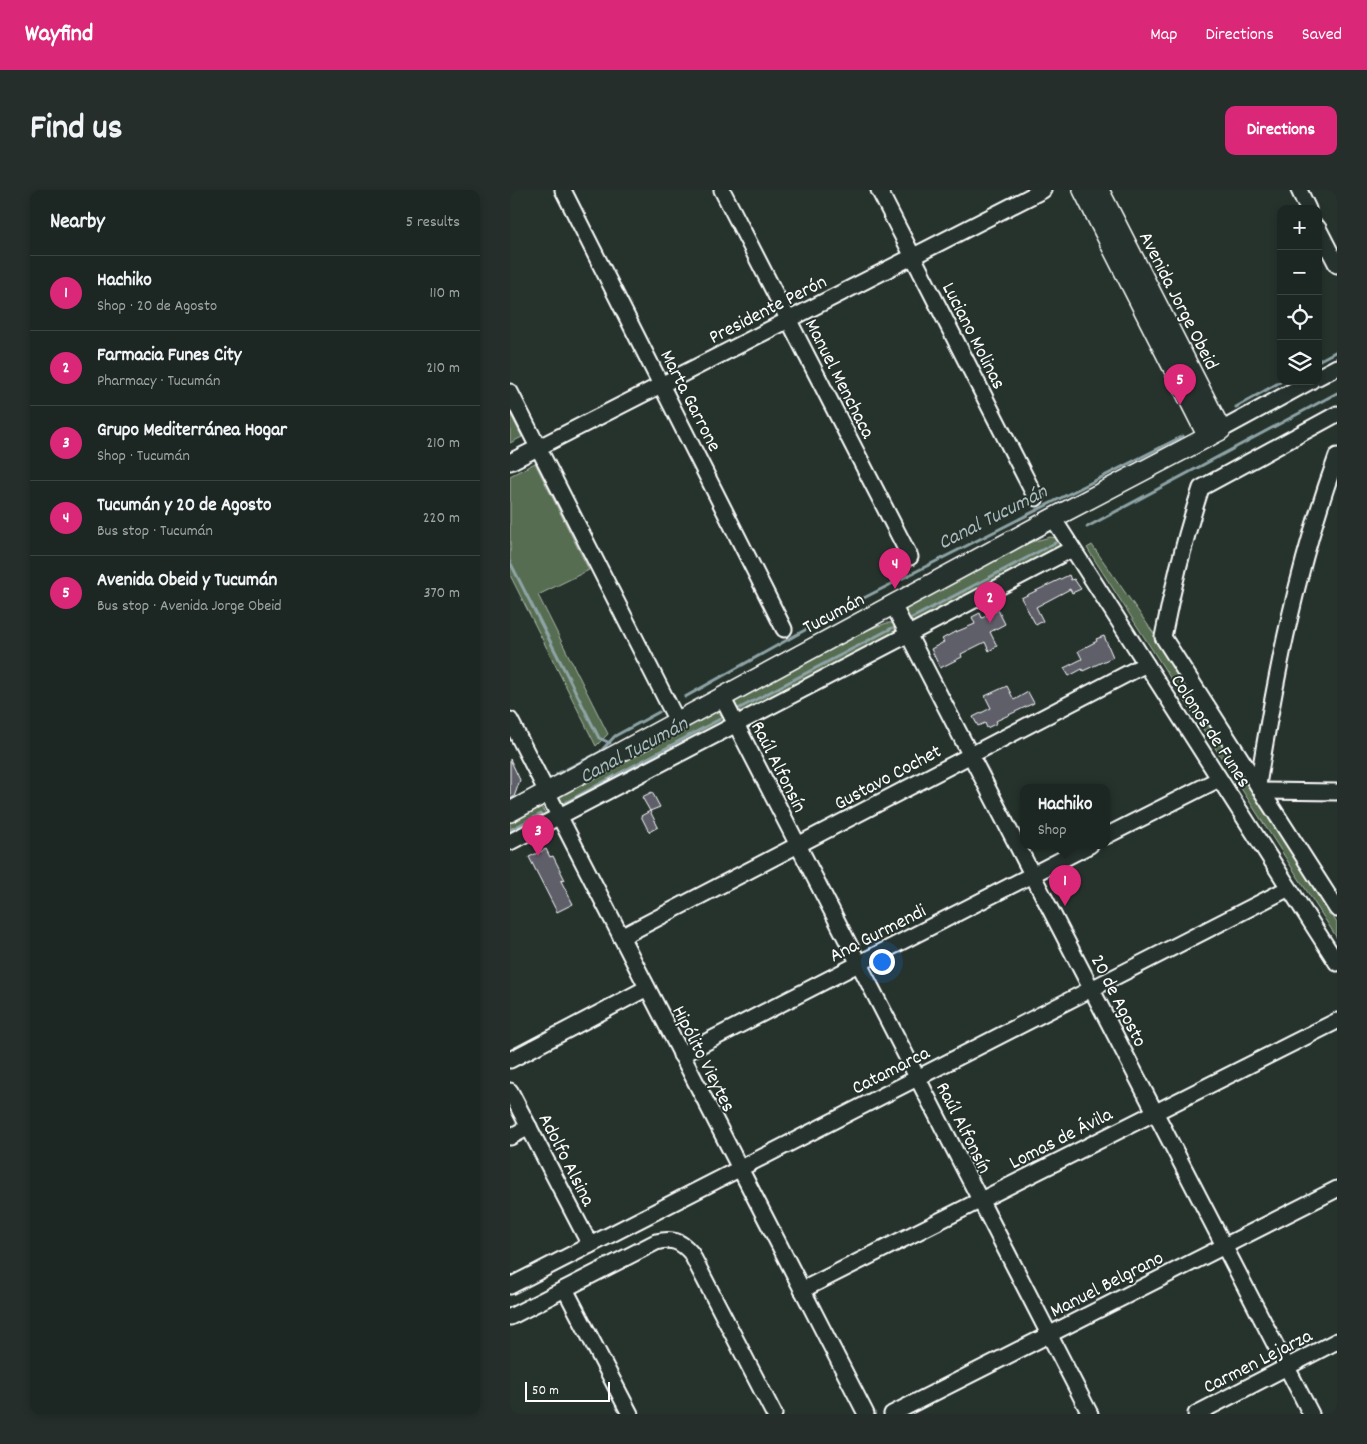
<!DOCTYPE html>
<html lang="en">
<head>
<meta charset="utf-8">
<style>
  :root { --surface:#1c2622; --page:#252e2a; --text:#f1f3f6; --muted:#a0a5a5; --line:#3a4340; --accent:#db2777 }
  body { margin:0; font-family:Dekko,sans-serif; background:var(--page); color:var(--text) }
  .controls { position:absolute; right:15px; top:15px; display:grid; overflow:hidden; border-radius:10px; box-shadow:0 2px 8px #0003 }
  .controls button { width:45px; height:45px; display:grid; place-items:center; padding:0; border:0; border-bottom:1px solid var(--line); background:var(--surface); color:var(--text); font:25px sans-serif }
  .scale { position:absolute; left:15px; bottom:12px; width:85px; box-sizing:border-box; padding-left:5px; border:2px solid #fff; border-top:0; font-size:14px; line-height:18px; white-space:nowrap; color:#fff; -webkit-text-stroke:4px #26332d; paint-order:stroke }
  .you { position:absolute; left:371px; top:771px; width:18px; height:18px; margin:-12px; border:4px solid #fff; border-radius:50%; background:#1a73e8; box-shadow:0 0 0 8px #1a73e833 }
  .badge { display:grid; place-items:center; width:32px; height:32px; border-radius:50%; background:var(--accent); color:#fff; font-size:16px; font-weight:700 }
  .pin { position:absolute; translate:-50% -41px; filter:drop-shadow(0 1px 2px #0008) }
  .pin::after { content:''; position:absolute; top:26px; width:18px; height:15px; background:inherit; clip-path:polygon(0 0,100% 0,50% 100%) }
  .popup { position:absolute; left:510px; top:594px; width:90px; height:65px; box-sizing:border-box; display:grid; place-content:center; border-radius:10px; background:var(--surface); filter:drop-shadow(0 1px 4px #0005); font-size:16px; white-space:nowrap; color:var(--muted) }
  .popup b { font-size:19px; color:var(--text) }
  .popup::after { content:''; position:absolute; left:50%; top:100%; margin-left:-10px; border:10px solid transparent; border-top-color:var(--surface) }
  .list { margin:0; padding:0; list-style:none }
  h2 { display:flex; justify-content:space-between; align-items:center; height:65px; margin:0; padding:0 20px; font-size:21px }
  h2 small { font-size:16px; font-weight:400; color:var(--muted) }
  .list li { display:grid; grid-template-columns:32px 1fr auto; gap:15px; align-items:center; box-sizing:border-box; height:75px; padding:0 20px; border-top:1px solid var(--line) }
  .list b { display:block; font-size:19px; white-space:nowrap }
  .list p { margin:0; font-size:16px; white-space:nowrap; color:var(--muted) }
  .list em { font-size:16px; font-style:normal; color:var(--muted) }
  .icon { flex:none; width:28px; height:28px; fill:none; stroke:currentColor; stroke-width:2; stroke-linecap:round; stroke-linejoin:round }
  .map { position:relative; flex:none; width:827px; height:1224px; overflow:hidden; border-radius:10px }
  header { display:flex; align-items:center; gap:30px; box-sizing:border-box; height:70px; padding:0 25px; background:var(--accent); color:#fff }
  header strong { font-size:24px }
  nav { display:flex; gap:28px; margin-inline-start:auto; font-size:18px }
  .intro { display:flex; align-items:center; justify-content:space-between; box-sizing:border-box; height:120px; padding:0 30px }
  h1 { margin:0; font-size:35px }
  .button { padding:12px 22px; border-radius:10px; background:var(--accent); color:#fff; font-size:18px; font-weight:700 }
  main { display:flex; gap:30px; padding:0 30px }
  aside { flex:1; background:var(--surface); border-radius:10px; box-shadow:0 2px 8px #0003 }
  .map>svg:first-child { display:block }
  .green { fill:#576d51; stroke:#abb6a8 }
  .lines { fill:none; stroke-linecap:round; stroke-linejoin:round }
  .stream { stroke:#8fa4a7; stroke-width:3 }
  .building { fill:#5f5f6b; stroke:#fff }
  .minor-casing { stroke:#fff; stroke-width:19 }
  .major-casing { stroke:#fff; stroke-width:22 }
  .minor { stroke:#26332d; stroke-width:15 }
  .major { stroke:#26332d; stroke-width:19 }
  .labels { text-anchor:middle; stroke-width:4; stroke-linejoin:round; paint-order:stroke }
  .street-label { font-size:20px; fill:#fff; stroke:#26332d }
  .water-label { font-size:21px; font-style:italic; fill:#abbbbd; stroke:#26332d }
</style>
</head>
<body>
<header>
<strong>Wayfind</strong>
<nav><a>Map</a><a>Directions</a><a>Saved</a></nav>
</header>
<div class="intro"><h1>Find us</h1><a class="button">Directions</a></div>
<main>
<aside>
<h2>Nearby<small>5 results</small></h2>
<ul class="list">
<li><span class="badge">1</span><div><b>Hachiko</b><p>Shop · 20 de Agosto</p></div><em>110 m</em></li>
<li><span class="badge">2</span><div><b>Farmacia Funes City</b><p>Pharmacy · Tucumán</p></div><em>210 m</em></li>
<li><span class="badge">3</span><div><b>Grupo Mediterránea Hogar</b><p>Shop · Tucumán</p></div><em>210 m</em></li>
<li><span class="badge">4</span><div><b>Tucumán y 20 de Agosto</b><p>Bus stop · Tucumán</p></div><em>220 m</em></li>
<li><span class="badge">5</span><div><b>Avenida Obeid y Tucumán</b><p>Bus stop · Avenida Jorge Obeid</p></div><em>370 m</em></li>
</ul>
</aside>
<div class="map">
<svg width="827" height="1224" viewBox="0 0 827 1224">
  <rect width="100%" height="100%" fill="#26332d"/>
  <filter id="ink" filterUnits="userSpaceOnUse"><feTurbulence type="fractalNoise" baseFrequency=".02" numOctaves="2"/><feDisplacementMap in="SourceGraphic" scale="10" xChannelSelector="R" yChannelSelector="G"/><feConvolveMatrix kernelMatrix="1 2 1 2 8 2 1 2 1" color-interpolation-filters="sRGB"/></filter>
  <g filter="url(#ink)">
    <!-- green -->
    <g class="green">
      <path d="M0,223L12,247L0,253Z"/>
      <path d="M25,273L79,380L28,405L98,544L86,556L0,385V286Z"/>
      <path d="M540,347L547,348L551,352V356L545,362L439,414L407,434H400L394,426V420L398,414L510,355Z"/>
      <path d="M582,355L656,461L720,568L827,733V748L577,358Z"/>
      <path d="M377,433H382L387,437L388,442L228,527L221,512L348,443Z"/>
      <path d="M204,521L211,523L214,529L211,537L52,619L45,607Z"/>
      <path d="M27,616L32,618L37,625L0,647V631Z"/>
    </g>
    <g class="lines">
      <!-- stream -->
      <g class="stream">
        <path d="M808,171L827,161"/>
        <path d="M726,217L772,191"/>
        <path d="M577,337L827,203"/>
        <path d="M0,372L89,548L100,553"/>
        <path d="M400,429L545,353"/>
        <path d="M175,507L338,416L673,246"/>
        <path d="M228,519L382,438"/>
        <path d="M47,584L90,562L105,546L149,522"/>
        <path d="M51,615L210,529"/>
        <path d="M0,640L31,624"/>
      </g>
    </g>
    <!-- building -->
    <g class="building">
      <path d="M559,385L561,390L564,389L571,399L562,403L560,399L526,417L533,431L526,435L511,408Z"/>
      <path d="M488,420L495,434L480,442L487,456L479,461L475,452L451,464L452,467L430,478L421,459L434,452L432,449L441,444L465,434L462,427L470,423L472,428Z"/>
      <path d="M594,446L603,467L573,481L572,479L559,486L554,478L572,469L568,461L587,451L586,449Z"/>
      <path d="M497,496L504,510L518,502L524,513L486,531L487,533L477,538L475,533L468,536L463,527L481,518L475,506Z"/>
      <path d="M0,569L10,590L4,607L0,609Z"/>
      <path d="M142,602L150,617L140,621L132,607Z"/>
      <path d="M140,621L148,637L139,642L131,626Z"/>
      <path d="M36,659L40,667L43,666L55,690L51,691L63,714L47,722L19,667Z"/>
    </g>
    <g class="lines">
      <defs>
        <g id="minor">
          <path d="M53,0L274,439"/>
          <path d="M212,0L400,367"/>
          <path d="M369,0L526,308"/>
          <path d="M789,0L798,19"/>
          <path d="M808,38L827,75"/>
          <path d="M808,187L827,177"/>
          <path d="M0,202L167,531"/>
          <path d="M827,224L691,298C675,347 663,396 653,447L827,719"/>
          <path d="M711,240L801,191"/>
          <path d="M0,272L533,0"/>
          <path d="M543,328L827,773"/>
          <path d="M383,415L801,1224"/>
          <path d="M212,507L580,1224"/>
          <path d="M0,530L356,1224"/>
          <path d="M748,595C766,483 788,372 827,266"/>
          <path d="M752,601L827,602"/>
          <path d="M596,646L709,589"/>
          <path d="M0,652L562,359"/>
          <path d="M111,747L636,474"/>
          <path d="M171,865L580,655"/>
          <path d="M0,870L137,798"/>
          <path d="M0,901L80,1055"/>
          <path d="M0,947L19,937"/>
          <path d="M0,1096L779,698"/>
          <path d="M55,1099L120,1224"/>
          <path d="M292,1100L827,831"/>
          <path d="M0,1127L146,1052C162,1048 171,1051 181,1063L264,1224"/>
          <path d="M382,1224L827,999"/>
          <path d="M686,1224L827,1151"/>
        </g>
        <g id="major">
          <path d="M573,0L698,247"/>
          <path d="M0,622L543,328L711,240L589,0"/>
        </g>
      </defs>
      <!-- minor casing -->
      <use href="#minor" class="minor-casing"/>
      <!-- major casing -->
      <use href="#major" class="major-casing"/>
      <!-- minor -->
      <use href="#minor" class="minor"/>
      <!-- major -->
      <use href="#major" class="major"/>
    </g>
  </g>
  <g class="labels">
    <!-- street labels -->
    <g class="street-label">
      <text transform="translate(670 110) rotate(63)" y="7">Avenida Jorge Obeid</text>
      <text transform="translate(257 118) rotate(-27)" y="7">Presidente Perón</text>
      <text transform="translate(465 145) rotate(63)" y="7">Luciano Molinas</text>
      <text transform="translate(331 188) rotate(63)" y="7">Manuel Menchaca</text>
      <text transform="translate(182 210) rotate(63)" y="7">Marta Garrone</text>
      <text transform="translate(323 422) rotate(-28)" y="7">Tucumán</text>
      <text transform="translate(702 540) rotate(57)" y="7">Colonos de Funes</text>
      <text transform="translate(270 576) rotate(63)" y="7">Raúl Alfonsín</text>
      <text transform="translate(377 586) rotate(-28)" y="7">Gustavo Cochet</text>
      <text transform="translate(367 742) rotate(-27)" y="7">Ana Gurmendi</text>
      <text transform="translate(610 810) rotate(63)" y="7">20 de Agosto</text>
      <text transform="translate(195 868) rotate(63)" y="7">Hipólito Vieytes</text>
      <text transform="translate(380 879) rotate(-27)" y="7">Catamarca</text>
      <text transform="translate(455 937) rotate(63)" y="7">Raúl Alfonsín</text>
      <text transform="translate(550 947) rotate(-27)" y="7">Lomas de Ávila</text>
      <text transform="translate(58 969) rotate(63)" y="7">Adolfo Alsina</text>
      <text transform="translate(596 1093) rotate(-27)" y="7">Manuel Belgrano</text>
      <text transform="translate(747 1170) rotate(-27)" y="7">Carmen Lejarza</text>
    </g>
    <!-- water labels -->
    <g class="water-label">
      <text transform="translate(482 326) rotate(-27)" y="7">Canal Tucumán</text>
      <text transform="translate(123 559) rotate(-28)" y="7">Canal Tucumán</text>
    </g>
  </g>
</svg>
<div class="controls">
<button>+</button>
<button>−</button>
<button><svg class="icon" aria-label="locate" viewBox="0 0 24 24"><circle cx="12" cy="12" r="6"/><path d="M12 2v4M12 18v4M2 12h4M18 12h4"/></svg></button>
<button><svg class="icon" aria-label="layers" viewBox="0 0 24 24"><path d="M12 4l9 5-9 5-9-5zM3 14l9 5 9-5"/></svg></button>
</div>
<div class="scale">50 m</div>
<div class="you"></div>
<div class="pin badge" style="left:555px;top:716px">1</div>
<div class="popup"><b>Hachiko</b>Shop</div>
<div class="pin badge" style="left:480px;top:433px">2</div>
<div class="pin badge" style="left:28px;top:666px">3</div>
<div class="pin badge" style="left:385px;top:399px">4</div>
<div class="pin badge" style="left:670px;top:215px">5</div>
</div>
</main>
</body>
</html>
